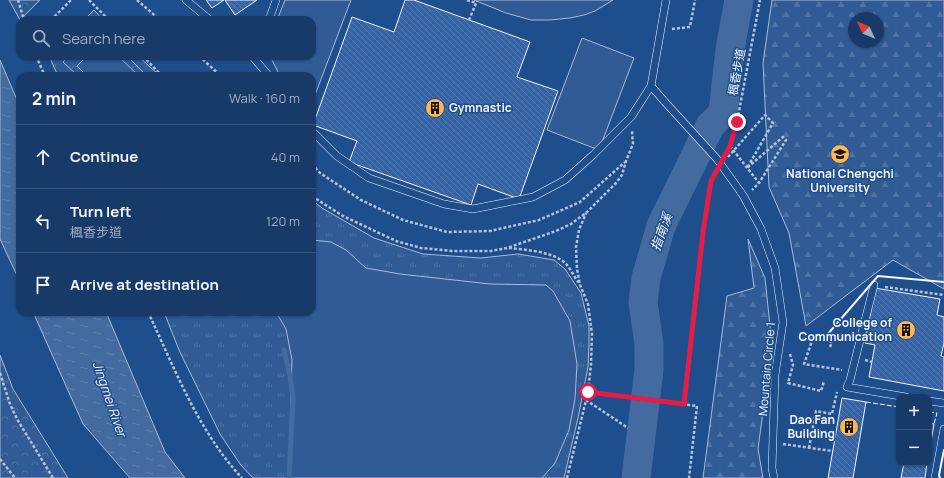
<!DOCTYPE html>
<html lang="en">
<head>
<meta charset="utf-8">
<style>
  :root { --surface:#173a69; --page:#20416f; --text:#f1f3f6; --muted:#9eadc0; --line:#36547d }
  body { margin:0; font-family:Manrope,"Noto Sans TC",sans-serif; background:var(--page); color:var(--text) }
  .controls { position:absolute; right:12px; bottom:12px; display:grid; overflow:hidden; border-radius:8px; box-shadow:0 1px 3px #0004 }
  .controls button { width:36px; height:36px; display:grid; place-items:center; padding:0; border:0; border-bottom:1px solid var(--line); background:var(--surface); color:var(--text); font:20px sans-serif }
  .compass { position:absolute; left:848px; top:12px; width:36px; height:36px; border-radius:50%; background:var(--surface); box-shadow:0 1px 3px #0004; rotate:314deg }
  .stop { position:absolute; width:12px; height:12px; margin:-9px; border:3px solid #e11d48; border-radius:50%; background:#fff }
  .stop.end { background:#e11d48; border-color:#fff; box-shadow:0 1px 4px #0008 }
  .list { margin:0; padding:0; list-style:none }
  h2 { display:flex; justify-content:space-between; align-items:center; height:52px; margin:0; padding:0 16px; font-size:17px }
  h2 small { font-size:13px; font-weight:400; color:var(--muted) }
  .list li { display:grid; grid-template-columns:26px 1fr auto; gap:12px; align-items:center; box-sizing:border-box; height:64px; padding:0 16px; border-top:1px solid var(--line) }
  .list b { display:block; font-size:15px; white-space:nowrap }
  .list p { margin:0; font-size:13px; white-space:nowrap; color:var(--muted) }
  .list em { font-size:13px; font-style:normal; color:var(--muted) }
  .icon { flex:none; width:22px; height:22px; fill:none; stroke:currentColor; stroke-width:2; stroke-linecap:round; stroke-linejoin:round }
  .map { position:relative; flex:none; width:944px; height:478px; overflow:hidden }
  .search { position:absolute; background:var(--surface); box-shadow:0 1px 3px #0004; left:16px; top:16px; width:300px; height:44px; display:flex; align-items:center; gap:10px; box-sizing:border-box; padding:0 14px; border-radius:12px; color:var(--muted); font-size:15px }
  .panel { position:absolute; background:var(--surface); box-shadow:0 1px 3px #0004; left:16px; top:72px; width:300px; height:244px; border-radius:12px }
  .map>svg:first-child { display:block }
  .grass { fill:url(#grass-tufts); stroke:#a8bbd7 }
  .forest { fill:url(#forest-firs); stroke:#a8bbd7; fill-rule:evenodd }
  .park { fill:url(#park-crowns); stroke:#a8bbd7 }
  .built { fill:#305b95; stroke:#a8bbd7 }
  .water { fill:url(#water-ripples); stroke:#a8bbd7 }
  .lines { fill:none; stroke-linecap:round; stroke-linejoin:round }
  .stream { stroke:#446ba0; stroke-width:5 }
  .river { stroke:#446ba0; stroke-width:29 }
  .building { fill:url(#building-back-hatch); stroke:#f2f6ff }
  .lane-casing { stroke:#f2f6ff; stroke-width:8 }
  .path { stroke:#b3c4dc; stroke-width:2.5; stroke-dasharray:3 2; stroke-linecap:butt }
  .lane { stroke:#1f4e8c; stroke-width:7 }
  .lane-bridge-casing { stroke:#f2f6ff; stroke-width:8; stroke-linecap:butt }
  .lane-bridge { stroke:#1f4e8c; stroke-width:7 }
  .fence { stroke:#f2f6ff; stroke-width:1; stroke-dasharray:5 2; stroke-linecap:butt }
  .wall { stroke:#f2f6ff; stroke-width:2 }
  .route { stroke:#e11d48; stroke-width:5 }
  .labels { text-anchor:middle; stroke-width:3; stroke-linejoin:round; paint-order:stroke }
  .street-label { font-size:12px; fill:#f2f6ff; stroke:#1f4e8c }
  .poi-label { font-size:12px; font-weight:bold; fill:#f2f6ff; stroke:#1f4e8c; text-anchor:end }
  .water-label { font-size:13px; font-style:italic; fill:#f2f6ff; stroke:#1f4e8c }
</style>
</head>
<body>
<div class="map">
<svg width="944" height="478" viewBox="0 0 944 478">
  <defs>
    <pattern id="grass-tufts" width="24" height="20" patternUnits="userSpaceOnUse"><rect width="24" height="20" fill="#305b95"/><path d="M3 7l-1-3M5 7V3M7 7l1-3M15 17l-1-3M17 17v-4M19 17l1-3" fill="none" stroke="#4e73a5"/></pattern>
    <pattern id="forest-firs" width="22" height="20" patternUnits="userSpaceOnUse"><rect width="22" height="20" fill="#305b95"/><path d="M5 1l3.5 6h-7zM16 11l3.5 6h-7z" fill="#4e73a5"/></pattern>
    <pattern id="park-crowns" width="20" height="18" patternUnits="userSpaceOnUse"><rect width="20" height="18" fill="#305b95"/><path d="M2 6a3 3 0 1 1 6 0M12 15a3 3 0 1 1 6 0" fill="none" stroke="#4e73a5"/></pattern>
    <pattern id="water-ripples" width="26" height="14" patternUnits="userSpaceOnUse"><rect width="26" height="14" fill="#446ba0"/><path d="M2 4q2-2 4 0t4 0M15 11q2-2 4 0t4 0" fill="none" stroke="#5f81ae"/></pattern>
    <pattern id="building-back-hatch" width="6" height="6" patternUnits="userSpaceOnUse"><rect width="6" height="6" fill="#3563a3"/><path d="M-1 5l2 2M0 0l6 6M5-1l2 2" fill="none" stroke="#537ab1"/></pattern>
  </defs>
  <rect width="100%" height="100%" fill="#1f4e8c"/>
  <!-- grass -->
  <g class="grass">
    <path d="M94,10L103,20H84Z"/>
    <path d="M49,56H138L160,76H58Z"/>
    <path d="M312,200L322,208L374,238L423,254L481,258L518,254L554,260L565,269L581,293L589,326V344L588,367L578,418L564,478H253L240,464L220,434L179,350L164,312H312Z"/>
  </g>
  <!-- forest -->
  <g class="forest">
    <path d="M772,0H944V289L893,260L806,326L789,233L769,187L763,63ZM854,18H878V42H854Z"/>
    <path d="M748,239L765,278L772,345L758,449L763,478H703L727,296L754,288Z"/>
  </g>
  <!-- park -->
  <g class="park">
    <path d="M9,0H40L20,20Z"/>
    <path d="M69,56H127L147,76H78L63,62Z"/>
    <path d="M0,355L13,389L68,478H0Z"/>
  </g>
  <!-- built -->
  <g class="built">
    <path d="M285,0H351L312,103V76H280L270,56H312V20H277Z"/>
    <path d="M474,0H613L595,11L584,15L570,18L550,20H531L506,13Z"/>
    <path d="M582,38L634,58L599,150L547,130Z"/>
    <path d="M87,56H118L139,76H87L77,66Z"/>
    <path d="M312,240L331,242L346,250L366,268L400,274L490,284L546,285L553,291L570,321L577,364L575,399L569,430L555,463L542,478H289L292,360L286,329L276,312H312Z"/>
  </g>
  <!-- water -->
  <g class="water">
    <path d="M0,60L20,107V282L0,239Z"/>
    <path d="M33,312H106L165,452L185,478H130L83,424Z"/>
  </g>
  <g class="lines">
    <!-- stream -->
    <path class="stream" d="M284,350L290,376L293,397L289,478"/>
    <!-- river -->
    <path class="river" d="M636,478L649,370V344L643,302L646,278L661,226L710,126L723,113L730,49L739,0"/>
  </g>
  <!-- building -->
  <g class="building">
    <path d="M206,0H224L212,8Z"/>
    <path d="M225,0H257L235,15Z"/>
    <path d="M405,0H414L530,42L517,77L558,91L519,199L478,184L471,205L349,162L357,141L313,125L352,17L394,32Z"/>
    <path d="M875,288L940,299L937,315L944,317V343L941,356L944,357V391L869,377L875,345L865,343Z"/>
    <path d="M842,398L866,402L853,478H828Z"/>
    <path d="M929,423L934,424L929,454Z"/>
    <path d="M904,463H927L925,478H901Z"/>
  </g>
  <g class="lines">
    <defs>
      <g id="lane">
        <path d="M186,0L210,20"/>
        <path d="M269,20L276,0"/>
        <path d="M252,56L269,76"/>
        <path d="M651,86L665,102"/>
        <path d="M312,131L337,156L369,178L444,204L473,209L533,197L565,180L593,155L631,117L651,86L666,0"/>
        <path d="M740,191L744,197L761,229L775,268L783,322L775,375L772,468L774,478"/>
        <path d="M874,285L850,380L847,387L906,397"/>
        <path d="M929,401L944,403"/>
        <path d="M935,478L944,429"/>
      </g>
    </defs>
    <!-- lane casing -->
    <use href="#lane" class="lane-casing"/>
    <!-- path -->
    <g class="path">
      <path d="M18,0L24,20"/>
      <path d="M89,0L109,20"/>
      <path d="M137,0L160,20"/>
      <path d="M467,0L476,3"/>
      <path d="M51,20L71,0"/>
      <path d="M469,20L477,1"/>
      <path d="M672,29L690,27L695,0"/>
      <path d="M36,56L45,76"/>
      <path d="M143,56L162,76"/>
      <path d="M199,56L221,76"/>
      <path d="M730,146L759,183L752,190"/>
      <path d="M726,153L730,146L737,122L760,0"/>
      <path d="M728,157L765,115L773,123L747,168L783,137L786,140L759,183"/>
      <path d="M312,164L320,173L361,200L403,220L447,232L490,231L539,220L580,202L625,162"/>
      <path d="M312,196L321,202L343,216L396,241L421,248L452,251H491L507,248L556,231L571,224L586,213L616,183L622,175L626,161L633,144L632,131"/>
      <path d="M509,248C526,250 550,251 564,262C570,267 574,277 579,283"/>
      <path d="M885,287L944,295"/>
      <path d="M148,312C175,369 198,431 242,478"/>
      <path d="M830,347L832,342L813,338L804,364L842,370"/>
      <path d="M790,354L793,365L788,383L821,391L824,381"/>
      <path d="M865,360L872,362"/>
      <path d="M0,373L10,404L17,419L53,478"/>
      <path d="M588,392L697,406L689,478"/>
      <path d="M586,400L628,428"/>
      <path d="M684,404L703,232L711,181L714,175"/>
      <path d="M783,444L832,451"/>
      <path d="M809,448L816,411L832,414L837,392"/>
      <path d="M0,459L15,478"/>
      <path d="M567,478L588,392L591,364L592,334L588,304L580,285L577,269L576,247L579,230L586,213"/>
    </g>
    <!-- lane -->
    <use href="#lane" class="lane"/>
    <defs>
      <path id="lane-bridge" d="M665,102L717,159L740,191"/>
    </defs>
    <!-- lane-bridge casing -->
    <use href="#lane-bridge" class="lane-bridge-casing"/>
    <!-- lane-bridge -->
    <use href="#lane-bridge" class="lane-bridge"/>
    <!-- fence -->
    <g class="fence">
      <path d="M866,402L899,407"/>
      <path d="M929,412L937,413L934,424"/>
    </g>
    <!-- wall -->
    <g class="wall">
      <path d="M827,335L878,276L944,282"/>
      <path d="M940,478L939,475L944,450"/>
    </g>
  </g>
  <g class="lines">
    <!-- route -->
    <path class="route" d="M588,392L684,404L703,232L711,181L730,146L737,122"/>
  </g>
  <!-- icons -->
  <defs>
    <symbol id="building-disc" viewBox="-11 -11 22 22"><circle r="9.5" fill="#ffb74d" stroke="#1f4e8c"/><path d="M-4-6H4V6H1V3H-1V6H-4ZM-2.5-4.3h1.7v1.8h-1.7ZM.8-4.3h1.7v1.8H.8ZM-2.5-1h1.7V.8h-1.7ZM.8-1h1.7V.8H.8Z" fill="#111"/></symbol>
    <symbol id="university-disc" viewBox="-11 -11 22 22"><circle r="9.5" fill="#ffb74d" stroke="#1f4e8c"/><path d="M0-5L7-2L0 1L-7-2ZM-4 1L0 2.5L4 1V4Q0 6-4 4Z" fill="#111"/></symbol>
  </defs>
  <g fill-rule="evenodd">
    <use href="#building-disc" x="424" y="97" width="22" height="22"/>
    <use href="#university-disc" x="829" y="143" width="22" height="22"/>
    <use href="#building-disc" x="895" y="319" width="22" height="22"/>
    <use href="#building-disc" x="838" y="416" width="22" height="22"/>
  </g>
  <g class="labels">
    <!-- street labels -->
    <g class="street-label">
      <text transform="translate(737 72) rotate(-80)" y="4">楓香步道</text>
      <text transform="translate(767 369) rotate(-85)" y="4">Mountain Circle 1</text>
    </g>
    <!-- poi labels -->
    <g class="poi-label">
      <text x="449" y="112" text-anchor="start">Gymnastic</text>
      <text x="840" y="178" text-anchor="middle">National Chengchi<tspan x="840" dy="14">University</tspan></text>
      <text x="892" y="327">College of<tspan x="892" dy="14">Communication</tspan></text>
      <text x="835" y="424">Dao Fan<tspan x="835" dy="14">Building</tspan></text>
    </g>
    <!-- water labels -->
    <g class="water-label">
      <text transform="translate(661 232) rotate(-70)" y="5">指南溪</text>
      <text transform="translate(110 399) rotate(71)" y="5">Jingmei River</text>
    </g>
  </g>
</svg>
<div class="controls">
<button>+</button>
<button>−</button>
</div>
<svg class="compass" viewBox="-18 -18 36 36"><path d="M0-13l5 13h-10z" fill="#e53935"/><path d="M0 13l5-13h-10z" fill="#9eadc0"/></svg>
<div class="stop" style="left:588px;top:392px"></div>
<div class="stop end" style="left:737px;top:122px"></div>
<div class="search"><svg class="icon" aria-label="search" viewBox="0 0 24 24"><circle cx="10" cy="10" r="6"/><path d="M15 15l6 6"/></svg>Search here</div>
<section class="panel">
<h2>2 min<small>Walk · 160 m</small></h2>
<ul class="list">
<li><svg class="icon" aria-label="ahead" viewBox="0 0 24 24"><path d="M12 20V5M6 11l6-6 6 6"/></svg><div><b>Continue</b></div><em>40 m</em></li>
<li><svg class="icon" aria-label="left" viewBox="0 0 24 24"><path d="M17 20v-9H6M10 6l-5 5 5 5"/></svg><div><b>Turn left</b><p>楓香步道</p></div><em>120 m</em></li>
<li><svg class="icon" aria-label="arrive" viewBox="0 0 24 24"><path d="M6 21V4h12l-3 4 3 4H6"/></svg><div><b>Arrive at destination</b></div></li>
</ul>
</section>
</div>
</body>
</html>
